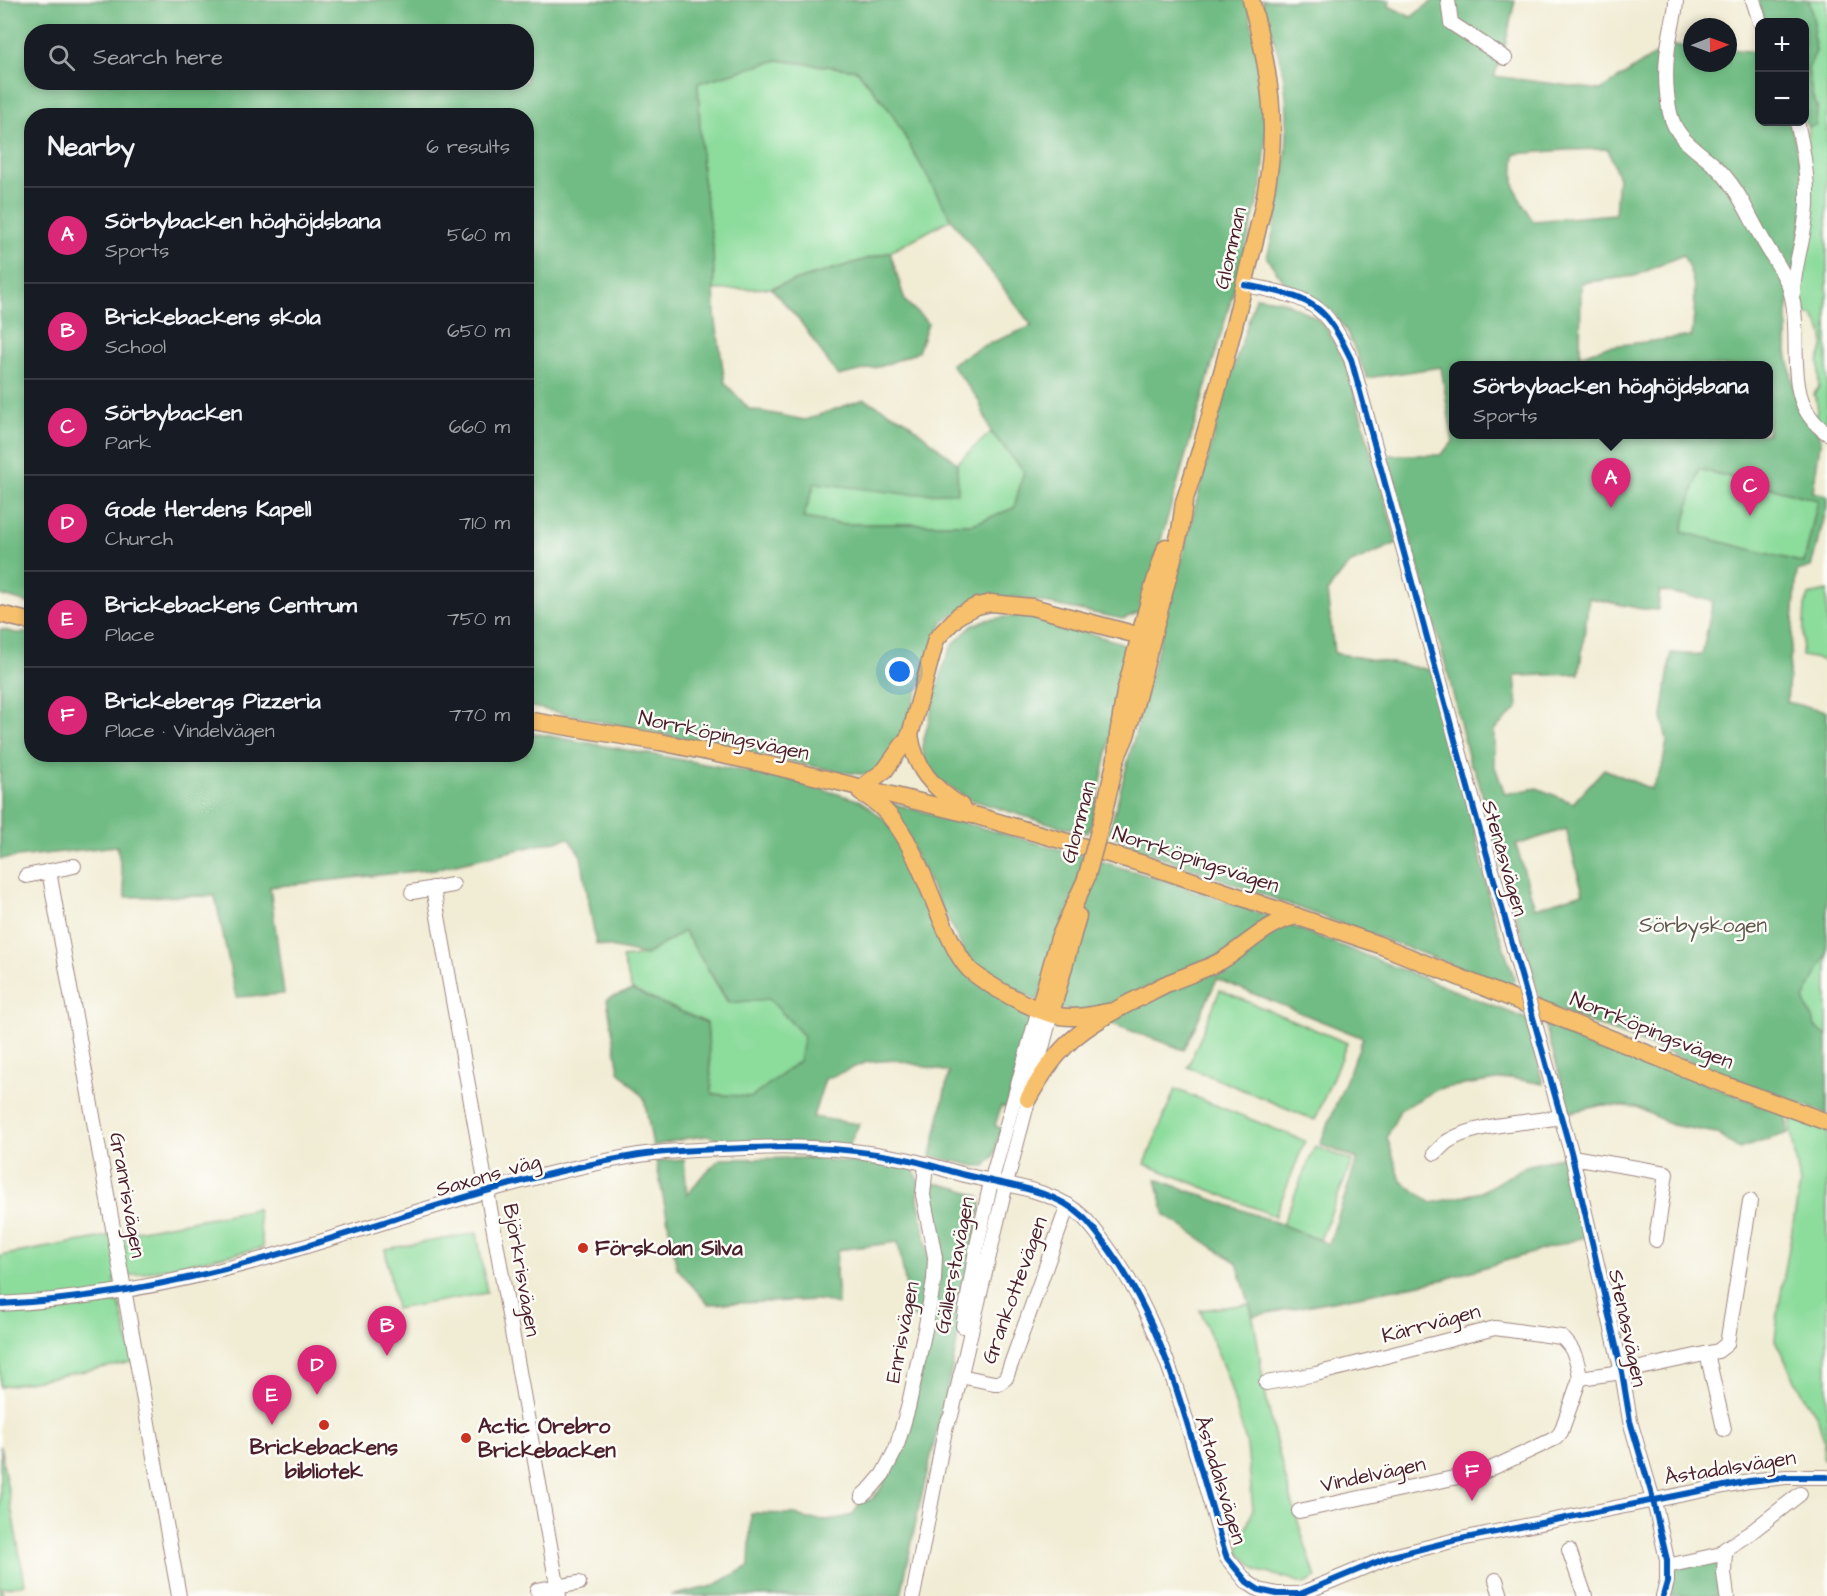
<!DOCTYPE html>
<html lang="en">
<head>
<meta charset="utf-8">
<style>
  :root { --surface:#171b24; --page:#20242c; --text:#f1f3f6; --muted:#9ea1a6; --line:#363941; --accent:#db2777 }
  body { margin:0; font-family:"Architects Daughter",sans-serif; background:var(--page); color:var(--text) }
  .controls { position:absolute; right:18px; top:18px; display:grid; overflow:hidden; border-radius:12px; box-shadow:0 3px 9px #0003 }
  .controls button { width:54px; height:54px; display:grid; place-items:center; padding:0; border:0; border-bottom:2px solid var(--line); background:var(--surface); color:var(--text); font:30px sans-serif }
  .compass { position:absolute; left:1683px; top:18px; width:54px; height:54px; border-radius:50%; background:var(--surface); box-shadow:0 3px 9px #0003; rotate:89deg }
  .you { position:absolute; left:900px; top:672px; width:21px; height:21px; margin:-15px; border:4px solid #fff; border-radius:50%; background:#1a73e8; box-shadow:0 0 0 9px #1a73e833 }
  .badge { display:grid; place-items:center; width:39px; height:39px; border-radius:50%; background:var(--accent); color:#fff; font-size:20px; font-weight:700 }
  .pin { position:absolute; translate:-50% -50px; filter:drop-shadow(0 2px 3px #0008) }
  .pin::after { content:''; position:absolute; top:32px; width:21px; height:18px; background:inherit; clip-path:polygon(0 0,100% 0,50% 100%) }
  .popup { position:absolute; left:1449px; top:361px; width:324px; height:78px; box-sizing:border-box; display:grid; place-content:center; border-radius:12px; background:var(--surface); filter:drop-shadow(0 2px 4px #0005); font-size:20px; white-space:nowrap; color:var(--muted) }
  .popup b { font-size:22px; color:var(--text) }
  .popup::after { content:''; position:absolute; left:50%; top:100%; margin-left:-12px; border:12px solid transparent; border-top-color:var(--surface) }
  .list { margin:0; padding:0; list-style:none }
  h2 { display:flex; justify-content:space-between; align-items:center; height:78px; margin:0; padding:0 24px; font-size:26px }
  h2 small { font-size:20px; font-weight:400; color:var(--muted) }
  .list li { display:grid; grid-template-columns:39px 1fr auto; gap:18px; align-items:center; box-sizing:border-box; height:96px; padding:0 24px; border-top:2px solid var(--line) }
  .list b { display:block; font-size:22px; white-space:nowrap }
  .list p { margin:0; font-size:20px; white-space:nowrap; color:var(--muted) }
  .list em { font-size:20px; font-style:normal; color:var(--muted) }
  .icon { flex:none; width:33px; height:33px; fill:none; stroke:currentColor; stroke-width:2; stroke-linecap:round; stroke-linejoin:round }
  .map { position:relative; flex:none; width:1827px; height:1596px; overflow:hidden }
  .search { position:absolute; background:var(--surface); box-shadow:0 3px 9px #0003; left:24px; top:24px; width:510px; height:66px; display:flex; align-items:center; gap:15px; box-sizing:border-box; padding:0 21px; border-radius:24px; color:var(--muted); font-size:22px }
  .panel { position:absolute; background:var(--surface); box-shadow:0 3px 9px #0003; left:24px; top:108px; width:510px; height:654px; border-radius:24px }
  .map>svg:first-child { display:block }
  .green { fill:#8cdc9c; stroke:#6b7e64; stroke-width:1.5 }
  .forest { fill:#71bc84; stroke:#5e6e58; stroke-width:1.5; fill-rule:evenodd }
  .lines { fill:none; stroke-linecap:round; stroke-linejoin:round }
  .minor-casing { stroke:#9e8680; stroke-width:16 }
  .major-casing { stroke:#9e8680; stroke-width:19 }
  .minor { stroke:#fff; stroke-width:14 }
  .major { stroke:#f7c06c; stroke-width:16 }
  .minor-bridge-casing { stroke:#9e8680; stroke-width:16; stroke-linecap:butt }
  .major-bridge-casing { stroke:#9e8680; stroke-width:19; stroke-linecap:butt }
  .minor-bridge { stroke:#fff; stroke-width:14 }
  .major-bridge { stroke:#f7c06c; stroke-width:16 }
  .cycleway-casing { stroke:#fdfcf7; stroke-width:10 }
  .cycleway { stroke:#0057b8; stroke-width:6 }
  .poi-dot { fill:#c8321e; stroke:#fdfcf7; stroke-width:2 }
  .labels { text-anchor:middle; stroke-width:5; stroke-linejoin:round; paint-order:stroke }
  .street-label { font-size:21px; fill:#4a1f2b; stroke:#fdfcf7 }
  .park-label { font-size:21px; fill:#5e584d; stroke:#fdfcf7 }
  .poi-label { font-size:21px; font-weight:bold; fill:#4a1f2b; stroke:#fdfcf7; text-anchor:start }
</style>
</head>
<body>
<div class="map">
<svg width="1827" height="1596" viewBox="0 0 1827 1596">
  <rect width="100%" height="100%" fill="#fdfcf7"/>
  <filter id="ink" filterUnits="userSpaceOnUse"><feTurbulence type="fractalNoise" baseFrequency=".0167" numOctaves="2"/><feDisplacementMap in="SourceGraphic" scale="12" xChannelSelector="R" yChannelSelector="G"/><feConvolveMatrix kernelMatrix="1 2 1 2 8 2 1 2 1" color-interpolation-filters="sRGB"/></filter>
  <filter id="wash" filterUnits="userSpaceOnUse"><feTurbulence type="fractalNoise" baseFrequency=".008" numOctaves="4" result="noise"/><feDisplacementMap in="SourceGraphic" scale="24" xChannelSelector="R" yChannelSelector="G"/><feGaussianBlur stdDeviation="1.35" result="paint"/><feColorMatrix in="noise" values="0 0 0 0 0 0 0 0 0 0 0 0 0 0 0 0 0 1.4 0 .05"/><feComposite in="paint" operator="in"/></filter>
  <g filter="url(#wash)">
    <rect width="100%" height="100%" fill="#f1ecd4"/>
    <!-- green -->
    <g class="green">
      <path d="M1809,0H1827V429L1815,417C1818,409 1819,402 1814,394L1819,387C1817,377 1821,374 1818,362C1827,344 1825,331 1812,315L1797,314L1808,136L1809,127L1816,124L1817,107L1812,96L1808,69L1816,51L1813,36L1814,23Z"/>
      <path d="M778,60L857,70L891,112L951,219L890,252L771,288L714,290L713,246L702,172L698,83Z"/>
      <path d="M991,432L1024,471L1014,508L973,524H841L803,518L815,483L958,493L957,463Z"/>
      <path d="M1698,469L1818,500L1804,563L1682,532Z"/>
      <path d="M1827,591V661L1802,656L1805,606L1809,595Z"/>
      <path d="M684,930L728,1003L769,998L804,1036L799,1061L752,1098L712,1094L707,1023L632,990L622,958L646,955Z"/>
      <path d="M1827,953V1037L1815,1026L1804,999Z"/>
      <path d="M1220,990L1347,1043L1315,1120L1188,1067Z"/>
      <path d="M1175,1089L1305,1141L1275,1216L1145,1164Z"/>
      <path d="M1793,1118L1827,1129V1459H1823L1824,1440L1817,1416L1801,1392L1775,1340L1779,1305L1800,1184L1790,1126Z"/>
      <path d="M1315,1146L1352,1161L1320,1240L1282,1225Z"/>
      <path d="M257,1209L263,1248L114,1279L133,1362L0,1387V1256Z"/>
      <path d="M477,1233L487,1293L396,1309L385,1249Z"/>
      <path d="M1249,1304C1258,1330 1259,1358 1264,1386C1276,1451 1295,1515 1316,1578L1304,1584L1288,1578L1258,1571L1238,1552L1253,1509L1247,1446L1228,1379L1200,1310Z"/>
      <path d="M0,1446L25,1584L2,1588L3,1596H0Z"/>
    </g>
    <!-- forest -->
    <g class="forest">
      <path d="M0,0H1247L1264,87L1267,129L1262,185L1236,283L1140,612L1123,619L1015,597L978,601L943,621L906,724L890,758L870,775L841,772L527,706L526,116H32L31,604L0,595ZM32,32H526V82H32ZM778,60L857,70L891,112L951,219L1032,326L981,347L951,364L978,399L991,432L1024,471L1014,508L973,524H841L803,518L815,483L906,494L958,493L957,463L905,420L864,399L805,420L749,409L725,383L715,315L713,246L702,172L698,83Z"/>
      <path d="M1262,0H1390L1389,6L1411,17L1434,0H1515L1504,51L1494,76L1601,90L1670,45L1692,47V63H1728V49L1759,52L1760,122H1790L1804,177V207L1787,314V352L1795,393L1821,438L1813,492L1827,495V508L1811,567L1797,571L1787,702L1827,711V953L1804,999L1815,1026L1827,1037V1114L1765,1091L1541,1003L1475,769L1470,764L1449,677L1387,455H1440L1453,442L1441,367L1367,378L1347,332L1333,312L1307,293L1288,287L1267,258C1281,200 1293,140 1284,80C1280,53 1269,26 1262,0ZM1608,149L1618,176L1615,214L1533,221C1515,192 1511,189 1515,154L1566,150ZM1683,255C1699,287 1695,303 1692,336L1605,347L1580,356L1581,283L1635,276ZM1454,366H1768V434H1454ZM1699,469L1818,500L1804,563L1682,532ZM1660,591L1713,601L1702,655L1671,653L1662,717L1667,741L1662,768L1651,789L1604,769L1573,803L1537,788L1505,794L1494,764V730L1518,708L1515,676L1579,674L1589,598L1642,609L1658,610ZM1566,829L1583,893L1535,908L1516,845Z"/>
      <path d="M1758,0H1809L1814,23L1813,36L1816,51L1808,69L1812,95L1817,106L1816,125L1809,127L1804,122V22H1765Z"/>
      <path d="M890,252L905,301L928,323L918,352L882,366L838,376L800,321L771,288Z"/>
      <path d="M1256,297L1283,301L1315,317L1327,329L1347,367L1397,543L1349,564L1327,592L1334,653L1431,670L1473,820L1492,913L1514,977L1513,987L1137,848L1109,833L1224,397Z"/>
      <path d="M1020,615L1035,617L1122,643L1128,656L1092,823L1087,833L1033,819L969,799L939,780L925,761L922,746L944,663L953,644L972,626L985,620Z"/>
      <path d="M0,629L16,633H31L32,754H526L527,732L788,779L861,801L886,821L902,846L947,948L1025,1009L1030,1015V1028L1006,1108L1001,1106L995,1126L1001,1128L994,1156L985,1166H975L931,1156L949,1072L896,1060L867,1062L825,1079L813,1117L859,1124L849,1146L723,1141L709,1136L688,1138L653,1146L644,1098L619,1071L607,999L632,990L707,1023L712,1094L752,1097L799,1061L804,1036L769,999L729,1003L684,931L646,955L596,944L581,856L569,838L434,869L270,887L284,994L236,997L215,896L126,897L117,846L0,859Z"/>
      <path d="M888,802L1084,856L1078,881L1038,1001L987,975L966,955Z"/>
      <path d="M1097,860L1175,884L1271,917L1230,951L1105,1006L1081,1012L1057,1008Z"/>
      <path d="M1281,922L1527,1019L1543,1084L1510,1078L1438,1089L1400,1110L1387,1137L1401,1181L1432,1203L1481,1192L1526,1166L1568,1155L1588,1236L1442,1280L1253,1316L1237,1263L1165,1215L1156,1179L1278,1223L1329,1244L1357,1159L1320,1144L1363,1038L1217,979L1184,1050L1099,1019Z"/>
      <path d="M1544,1021L1786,1115L1788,1133L1739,1149L1716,1133L1672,1125L1637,1107L1603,1105L1570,1112Z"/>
      <path d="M807,1158L913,1168L919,1181L918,1199L927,1246L930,1274L919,1318L911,1316L898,1242L837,1250L836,1272L838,1304L820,1300L708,1304L677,1268L656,1161L684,1159L687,1195L702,1176L720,1159Z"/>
      <path d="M936,1183L961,1189L980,1197L981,1207L953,1363L917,1516L901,1596H670L713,1586L749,1566L751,1513L795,1514L808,1519L833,1520L853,1515L860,1503L872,1499L879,1491L906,1441L939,1285L929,1193Z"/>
      <path d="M1717,1558L1723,1596H1671L1674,1569Z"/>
    </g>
  </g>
  <g filter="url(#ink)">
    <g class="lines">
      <defs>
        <g id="minor">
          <path d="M1448,0L1451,23L1505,58"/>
          <path d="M1676,0C1676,12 1672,24 1670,36C1665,61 1665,89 1670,113C1677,144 1704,152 1723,174C1740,193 1750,218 1763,240C1771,255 1782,269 1788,284C1807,332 1777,400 1827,433"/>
          <path d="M1753,0L1760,22"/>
          <path d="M1245,285C1274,291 1312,295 1330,322C1339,334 1345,347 1351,359L1521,975"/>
          <path d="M1793,293C1794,263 1806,234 1807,205C1808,178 1803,148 1797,122"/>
          <path d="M49,871L179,1596"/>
          <path d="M26,876L74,866"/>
          <path d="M433,888L559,1596"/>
          <path d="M412,892L453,885"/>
          <path d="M1539,1038L1571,1152L1622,1372L1630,1421L1656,1510L1667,1560V1582L1663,1596"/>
          <path d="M1435,1153C1440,1149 1444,1143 1450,1140C1476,1124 1531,1122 1562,1117"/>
          <path d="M1572,1157L1666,1173L1656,1240"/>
          <path d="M0,1304C100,1299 198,1279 293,1250C408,1216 521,1175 639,1155C666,1151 694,1150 721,1149C780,1146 841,1146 900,1158C922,1162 943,1169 965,1175C1003,1185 1053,1188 1083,1217C1097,1231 1108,1248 1119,1264C1166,1336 1186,1420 1210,1501C1216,1520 1220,1539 1227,1558L1247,1582L1259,1590L1277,1594H1300L1389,1557L1456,1540L1749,1481L1786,1477H1827"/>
          <path d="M963,1326L976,1250L991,1182L1039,1009"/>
          <path d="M1707,1353L1724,1429"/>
          <path d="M960,1376L994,1383H999L1006,1378L1068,1205"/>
          <path d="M1266,1383L1316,1374L1495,1328L1561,1337C1574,1347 1578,1362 1580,1378"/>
          <path d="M862,1496L872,1487L883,1474L896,1449L908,1408L926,1325L934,1280L935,1257L923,1195L926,1164"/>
          <path d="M1299,1511L1486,1471L1533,1449L1556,1438L1561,1432L1580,1378L1622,1372L1718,1351L1727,1344L1750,1201"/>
          <path d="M1569,1550L1585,1596"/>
          <path d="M1667,1566L1726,1553"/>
          <path d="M1496,1580L1501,1596"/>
          <path d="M537,1590L579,1583"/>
          <path d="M913,1596L946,1425L951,1416L1006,1184L1051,1014"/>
          <path d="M1727,1596L1724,1573L1725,1549L1750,1533L1800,1494"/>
        </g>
        <g id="major">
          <path d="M0,614L32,622"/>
          <path d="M526,720L660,742L765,764L977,816L1147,865L1377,944L1728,1086L1827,1122"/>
          <path d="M910,735C915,769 933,788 961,806"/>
          <path d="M1116,759L1126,736L1135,705L1180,531L1184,502C1210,423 1231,341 1250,260C1261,217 1272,175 1272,130C1272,86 1262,42 1251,0"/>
          <path d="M861,788L885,770L910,735L936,639L959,615L977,606L991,603L1032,607L1152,639"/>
          <path d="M861,793C909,817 925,885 946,930C953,944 959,959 970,970C981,980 995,988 1008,995C1027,1005 1051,1018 1073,1017C1086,1017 1100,1013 1114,1011"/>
          <path d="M1102,820L1116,759L1118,734L1125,692L1150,597L1166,547"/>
          <path d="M1039,1009L1059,938L1086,879"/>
          <path d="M1051,1014L1078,916"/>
          <path d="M1028,1099C1057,1046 1080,1028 1133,1001C1144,996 1155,989 1166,984C1185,976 1204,970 1221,961C1247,946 1266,923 1296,916"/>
        </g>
      </defs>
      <!-- minor casing -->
      <use href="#minor" class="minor-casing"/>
      <!-- major casing -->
      <use href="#major" class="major-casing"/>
      <!-- minor -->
      <use href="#minor" class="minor"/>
      <!-- major -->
      <use href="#major" class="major"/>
      <defs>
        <path id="minor-bridge" d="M1521,975L1539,1038"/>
        <path id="major-bridge" d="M1086,879L1102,820"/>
      </defs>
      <!-- minor-bridge casing -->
      <use href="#minor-bridge" class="minor-bridge-casing"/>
      <!-- major-bridge casing -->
      <use href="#major-bridge" class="major-bridge-casing"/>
      <!-- minor-bridge -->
      <use href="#minor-bridge" class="minor-bridge"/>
      <!-- major-bridge -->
      <use href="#major-bridge" class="major-bridge"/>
      <defs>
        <g id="cycleway">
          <path d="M1245,285C1274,291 1312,295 1330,322C1339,334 1345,347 1351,359L1470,795L1571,1152L1622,1372L1630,1421L1651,1492L1667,1560V1582L1663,1596"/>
          <path d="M0,1304C100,1299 198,1279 293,1250C408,1216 521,1175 639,1155C666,1151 694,1150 721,1149C780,1146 841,1146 900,1158C922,1162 943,1169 965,1175C1003,1185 1053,1188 1083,1217C1097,1231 1108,1248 1119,1264C1166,1336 1186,1420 1210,1501C1216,1520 1220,1539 1227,1558L1247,1582L1259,1590L1277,1594H1300L1389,1557L1456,1540L1749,1481L1786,1477H1827"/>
        </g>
      </defs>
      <!-- cycleway casing -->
      <use href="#cycleway" class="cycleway-casing"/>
      <!-- cycleway -->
      <use href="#cycleway" class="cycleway"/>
    </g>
  </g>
  <!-- markers -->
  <g class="poi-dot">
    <circle cx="583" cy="1248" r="6"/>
    <circle cx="324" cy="1425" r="6"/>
    <circle cx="466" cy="1438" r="6"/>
  </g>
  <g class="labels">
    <!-- street labels -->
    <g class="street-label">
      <text transform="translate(1230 248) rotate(-77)" y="7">Glomman</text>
      <text transform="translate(724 735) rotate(12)" y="7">Norrköpingsvägen</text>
      <text transform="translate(1078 822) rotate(-75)" y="7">Glomman</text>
      <text transform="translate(1505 858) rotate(74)" y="7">Stenåsvägen</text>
      <text transform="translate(1196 859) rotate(18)" y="7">Norrköpingsvägen</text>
      <text transform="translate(1652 1030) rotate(22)" y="7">Norrköpingsvägen</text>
      <text transform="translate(488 1175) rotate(-16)" y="7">Saxons väg</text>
      <text transform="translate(128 1195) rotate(80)" y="7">Granrisvägen</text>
      <text transform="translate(954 1265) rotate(-79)" y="7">Gällerstavägen</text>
      <text transform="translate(522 1270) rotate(80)" y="7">Björkrisvägen</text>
      <text transform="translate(1014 1290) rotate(-70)" y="7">Grankottevägen</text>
      <text transform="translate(1431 1323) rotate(-15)" y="7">Kärrvägen</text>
      <text transform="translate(1628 1328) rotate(78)" y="7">Stenåsvägen</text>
      <text transform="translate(902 1332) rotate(-79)" y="7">Enrisvägen</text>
      <text transform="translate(1730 1467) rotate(-9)" y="7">Åstadalsvägen</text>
      <text transform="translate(1373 1474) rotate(-12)" y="7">Vindelvägen</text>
      <text transform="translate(1221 1480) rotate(73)" y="7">Åstadalsvägen</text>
    </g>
    <!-- park labels -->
    <g class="park-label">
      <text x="1703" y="932">Sörbyskogen</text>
    </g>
    <!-- poi labels -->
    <g class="poi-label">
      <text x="595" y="1255">Förskolan Silva</text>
      <text x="478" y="1433">Actic Örebro<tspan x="478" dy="24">Brickebacken</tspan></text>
      <text x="324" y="1454" text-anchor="middle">Brickebackens<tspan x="324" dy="24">bibliotek</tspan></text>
    </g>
  </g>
</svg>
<div class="controls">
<button>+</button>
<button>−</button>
</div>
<svg class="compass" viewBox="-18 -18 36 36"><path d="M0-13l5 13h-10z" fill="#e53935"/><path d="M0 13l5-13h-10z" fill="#9ea1a6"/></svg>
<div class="you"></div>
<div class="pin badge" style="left:1611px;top:508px">A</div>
<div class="popup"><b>Sörbybacken höghöjdsbana</b>Sports</div>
<div class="pin badge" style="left:387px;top:1356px">B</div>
<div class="pin badge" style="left:1750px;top:516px">C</div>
<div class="pin badge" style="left:317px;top:1395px">D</div>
<div class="pin badge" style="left:272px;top:1425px">E</div>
<div class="pin badge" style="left:1472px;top:1501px">F</div>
<div class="search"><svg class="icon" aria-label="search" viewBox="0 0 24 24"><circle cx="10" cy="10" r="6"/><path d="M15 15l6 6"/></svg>Search here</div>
<section class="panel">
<h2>Nearby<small>6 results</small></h2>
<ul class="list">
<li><span class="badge">A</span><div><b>Sörbybacken höghöjdsbana</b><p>Sports</p></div><em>560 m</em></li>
<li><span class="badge">B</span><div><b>Brickebackens skola</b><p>School</p></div><em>650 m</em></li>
<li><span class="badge">C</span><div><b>Sörbybacken</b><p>Park</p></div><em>660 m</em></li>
<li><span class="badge">D</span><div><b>Gode Herdens Kapell</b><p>Church</p></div><em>710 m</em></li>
<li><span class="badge">E</span><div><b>Brickebackens Centrum</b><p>Place</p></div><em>750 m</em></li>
<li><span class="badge">F</span><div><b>Brickebergs Pizzeria</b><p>Place · Vindelvägen</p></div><em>770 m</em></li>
</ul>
</section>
</div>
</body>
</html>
